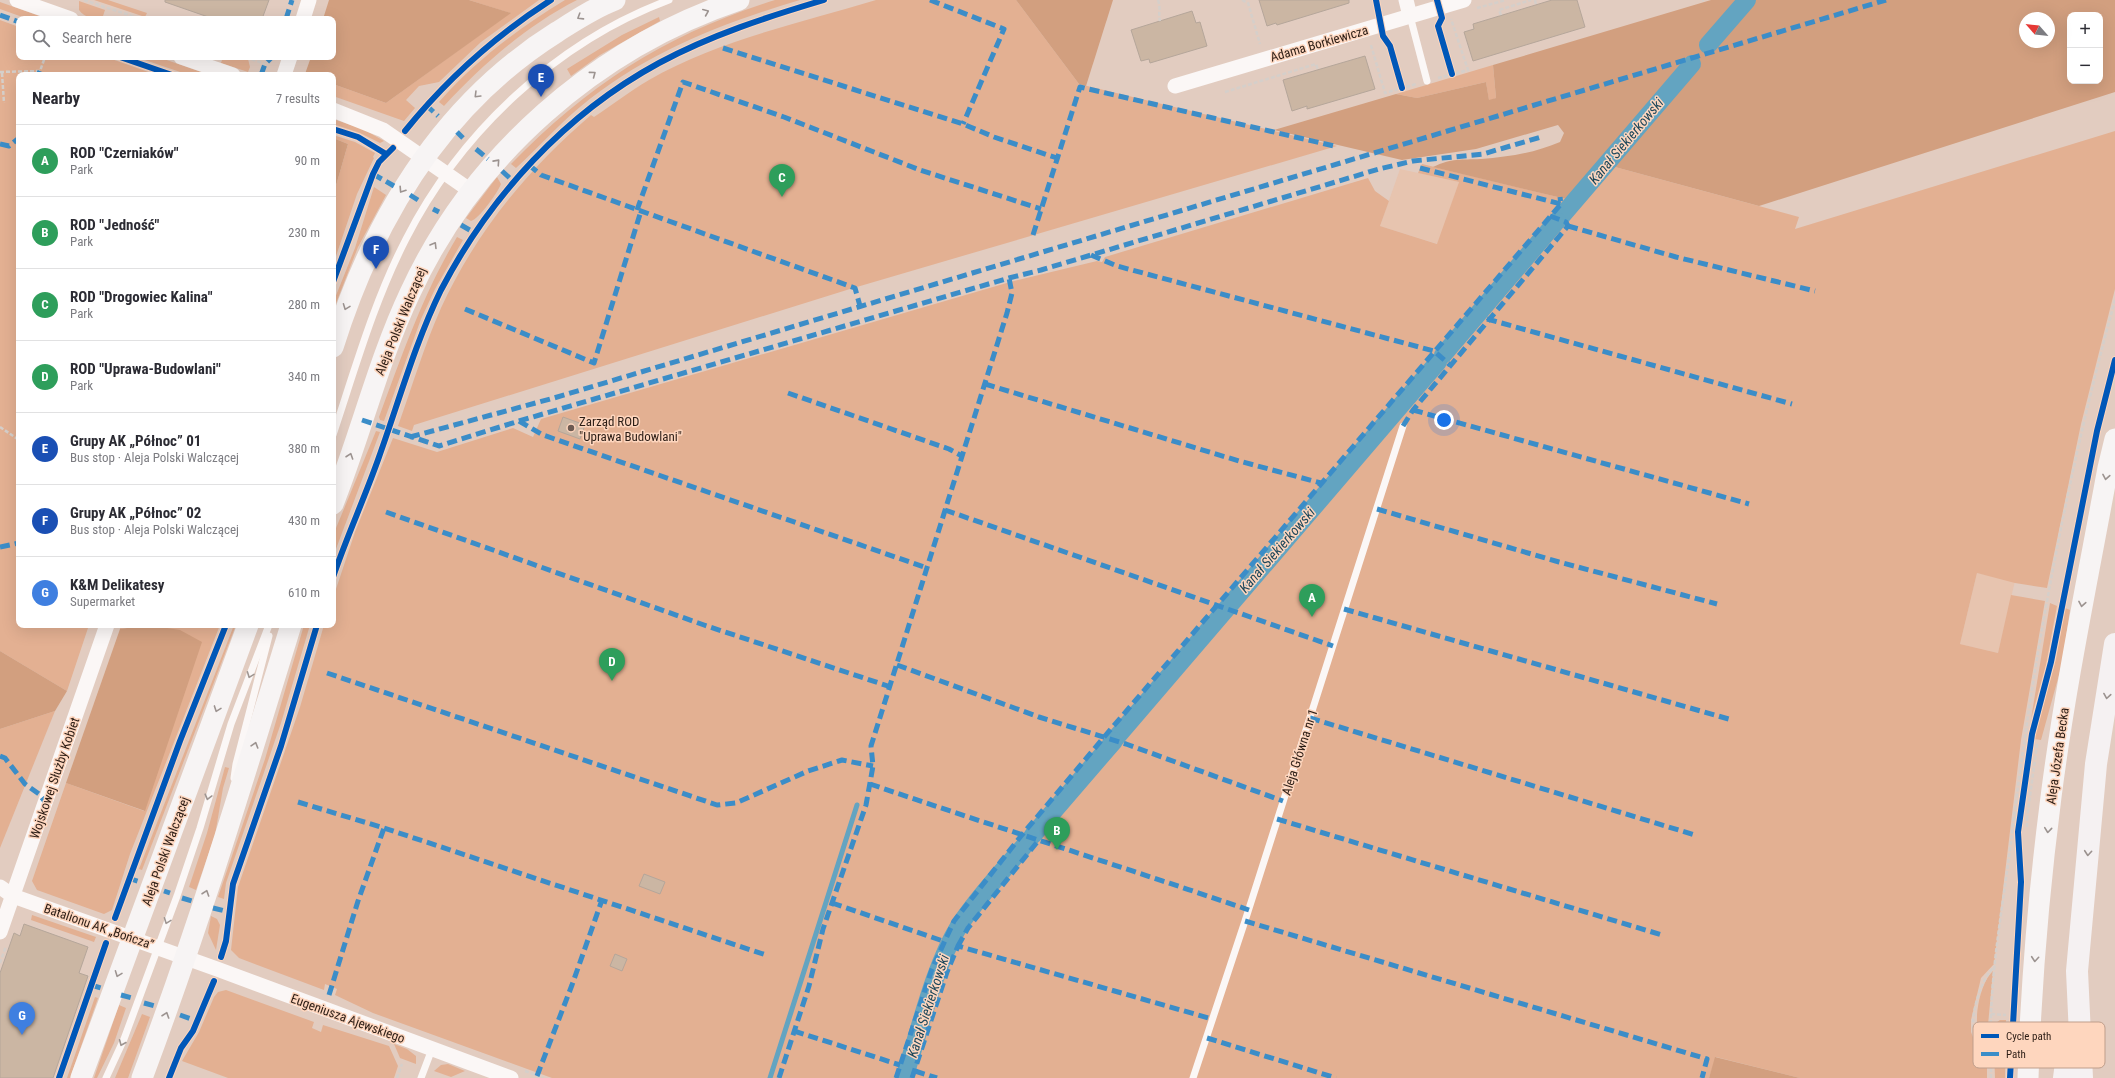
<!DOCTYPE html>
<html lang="en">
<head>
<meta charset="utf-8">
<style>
  :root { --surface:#fff; --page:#f7f7f7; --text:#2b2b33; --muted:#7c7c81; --line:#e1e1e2; --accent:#1a73e8 }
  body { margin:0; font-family:"Roboto Condensed",sans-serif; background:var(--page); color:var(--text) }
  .controls { position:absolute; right:12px; top:12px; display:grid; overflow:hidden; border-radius:8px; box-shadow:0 4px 16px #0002 }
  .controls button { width:36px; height:36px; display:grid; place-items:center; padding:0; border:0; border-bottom:1px solid var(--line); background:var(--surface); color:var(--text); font:20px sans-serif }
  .compass { position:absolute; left:2019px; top:12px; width:36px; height:36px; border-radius:50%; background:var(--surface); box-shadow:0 4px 16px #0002; rotate:298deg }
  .you { position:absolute; left:1444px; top:420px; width:14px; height:14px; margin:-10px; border:3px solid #fff; border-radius:50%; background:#1a73e8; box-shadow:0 0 0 6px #1a73e833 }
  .badge { display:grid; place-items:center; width:26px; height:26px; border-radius:50%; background:var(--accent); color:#fff; font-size:13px; font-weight:700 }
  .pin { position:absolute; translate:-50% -33px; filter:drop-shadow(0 1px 2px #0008) }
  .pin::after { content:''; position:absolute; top:21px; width:14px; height:12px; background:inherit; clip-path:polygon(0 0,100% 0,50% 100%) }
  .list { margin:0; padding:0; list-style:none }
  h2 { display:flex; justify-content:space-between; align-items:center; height:52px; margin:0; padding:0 16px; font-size:17px }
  h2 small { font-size:13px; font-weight:400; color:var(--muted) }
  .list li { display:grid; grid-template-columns:26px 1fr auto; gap:12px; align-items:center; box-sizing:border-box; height:72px; padding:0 16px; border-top:1px solid var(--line) }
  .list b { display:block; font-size:15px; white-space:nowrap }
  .list p { margin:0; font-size:13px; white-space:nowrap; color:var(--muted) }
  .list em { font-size:13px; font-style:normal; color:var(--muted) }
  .icon { flex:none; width:22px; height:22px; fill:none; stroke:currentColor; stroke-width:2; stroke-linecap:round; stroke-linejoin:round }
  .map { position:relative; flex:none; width:2115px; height:1078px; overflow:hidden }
  .search { position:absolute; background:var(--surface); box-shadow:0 4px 16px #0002; left:16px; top:16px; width:320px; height:44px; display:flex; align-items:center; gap:10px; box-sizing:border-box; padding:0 14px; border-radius:8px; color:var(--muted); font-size:15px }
  .panel { position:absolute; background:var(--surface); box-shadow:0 4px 16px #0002; left:16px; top:72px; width:320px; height:556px; border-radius:8px }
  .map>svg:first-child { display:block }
  .built { fill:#e7c4af }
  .green { fill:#e3b092 }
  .forest { fill:#d29f7f; fill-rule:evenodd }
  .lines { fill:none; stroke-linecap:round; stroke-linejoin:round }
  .stream { stroke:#63a4c1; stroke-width:5 }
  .canal { stroke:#63a4c1; stroke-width:18 }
  .building { fill:#cbb6a3; stroke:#b5a69a }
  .path { stroke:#d5cfca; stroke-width:2.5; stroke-dasharray:4 2; stroke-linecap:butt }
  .service { stroke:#fbf7f6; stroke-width:7 }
  .minor { stroke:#fbf7f6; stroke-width:15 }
  .secondary { stroke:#f7f4f4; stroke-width:21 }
  .primary { stroke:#f5f1f2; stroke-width:22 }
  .quiet { stroke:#3b8dc8; stroke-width:5; stroke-dasharray:10 5; stroke-linecap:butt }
  .cycleway-casing { stroke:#fed6be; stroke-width:8 }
  .cycleway { stroke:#0057b8; stroke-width:6 }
  .oneway { stroke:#9c9390 }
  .oneway2 { stroke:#9e9591 }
  .oneway3 { stroke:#9b928f }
  .poi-dot { fill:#6c5a51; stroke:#fed6be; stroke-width:1.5 }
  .labels { text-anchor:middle; stroke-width:3; stroke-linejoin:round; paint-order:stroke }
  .street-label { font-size:13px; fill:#2c1d15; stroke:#fed6be }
  .poi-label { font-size:13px; fill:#2c1d15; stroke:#fed6be; text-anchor:start }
  .water-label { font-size:14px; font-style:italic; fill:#1c465a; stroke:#fed6be }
  .key { fill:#fed6be; stroke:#bf9e8b; stroke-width:1 }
  .key-label { font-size:11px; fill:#2c1d15 }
</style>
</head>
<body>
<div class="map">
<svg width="2115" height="1078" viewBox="0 0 2115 1078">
  <rect width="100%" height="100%" fill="#e2ccc0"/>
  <!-- built -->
  <g class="built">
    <path d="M1400,169L1459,182L1438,244L1380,226Z"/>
    <path d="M1977,573L2015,581L1998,653L1960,644Z"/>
  </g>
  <!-- green -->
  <g class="green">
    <path d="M94,0H108L147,13L145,17Z"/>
    <path d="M469,0H539L481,42L439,82L419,86L406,100L415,108L404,121L333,96V84L386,103L510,13Z"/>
    <path d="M565,0H577C526,26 482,65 444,106L439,102C475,61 519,28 565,0Z"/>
    <path d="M775,0H800C722,23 643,54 580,107C557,126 538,148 516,168L511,164C590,83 667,34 775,0Z"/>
    <path d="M876,0H1016L1079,84L1337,146L850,289L414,425L412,431L398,426C412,387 424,346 441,308C476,232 528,169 591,115L594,117C612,105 630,91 649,80C718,40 801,23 876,0Z"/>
    <path d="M79,1L105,10L102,19C93,19 85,18 79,10Z"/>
    <path d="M0,2L48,19H28L0,9Z"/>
    <path d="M659,17L660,21L600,55L571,76L567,69L622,35Z"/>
    <path d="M0,20L19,27V57H106L157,75H19V625H89L67,691L0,651Z"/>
    <path d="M136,57H158L210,75H189Z"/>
    <path d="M223,57H242L248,59L250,67L248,72L221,63Z"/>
    <path d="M1493,65L1496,98L1489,101L1486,82L1417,98L1396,94Z"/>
    <path d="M333,119L363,129L384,141L380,143L360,133L333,124Z"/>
    <path d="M2115,131V289L2081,424L2047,588L2015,583L1977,573L1960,644L1998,653L2011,595L2045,601L2021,740L1994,964L1981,978L1971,1020V1032L1976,1045L1987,1060V1078H1800L1716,1057L1709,1078H552L373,1013L335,995L337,989L325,984L324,990L239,958L231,950L238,887L300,707L324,625H333V598L355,532L393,438L437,452L513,428L533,437L541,419L1010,282L1097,261L1102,262L1105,257L1368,178L1375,191L1389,201L1380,226L1437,244L1459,182L1418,173L1422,164L1566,199L1600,160L1615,167L1799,217L1795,229Z"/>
    <path d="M333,135L355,142L375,153L373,157L374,158L357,194L333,265V196L348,144L333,138Z"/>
    <path d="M497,177L501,184C498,192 479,219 471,221L466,218Z"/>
    <path d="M374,187L386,195L358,247L333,311V303L355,248Z"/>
    <path d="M457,237L463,240L435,289L421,319L384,421L380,420L379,417C403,353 422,296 457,237Z"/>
    <path d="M376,431L380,432L333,557L334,533Z"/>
    <path d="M2050,603L2057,606L2046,665L2031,719Z"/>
    <path d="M2065,608L2070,610L2062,664L2041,740L2034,739L2056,659Z"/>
    <path d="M121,625H220L130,854L112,910L104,914L37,890L32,881L66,783L144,811L148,625L120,629Z"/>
    <path d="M234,625H236L142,870L139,869Z"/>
    <path d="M304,625H310L281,723L226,883L224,899L218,897L265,759Z"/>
    <path d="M55,711L0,848V729Z"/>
    <path d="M225,767L229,768L223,788L215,835L196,890L189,887L207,833Z"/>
    <path d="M32,915L96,937L94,942L31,920Z"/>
    <path d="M211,916L217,919L220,925L216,950L208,933Z"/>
    <path d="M1993,971L1988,1025V1053C1969,1038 1977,986 1993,971Z"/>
    <path d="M226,990L314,1022L312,1028L321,1032L323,1025L389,1046L398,1066L394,1078H228L182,1061L199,1032L214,997L218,992Z"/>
    <path d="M95,997L98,998L70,1078H67Z"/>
    <path d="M119,1005L126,1008L114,1043L97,1078H94Z"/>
    <path d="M142,1014L150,1017L128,1078H115Z"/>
    <path d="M2000,1020H2006L2005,1078H1995L1993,1025Z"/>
    <path d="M394,1044L407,1049L416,1056V1064L400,1058Z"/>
    <path d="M448,1064L465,1071L451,1077L434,1071L441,1065Z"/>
  </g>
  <!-- forest -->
  <g class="forest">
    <path d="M329,0H469L511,13L386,103L333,84V75L305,74L311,57H333V19H323Z"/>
    <path d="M1016,0H1113L1086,86L1079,84Z"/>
    <path d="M1711,0H2115V92L1759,206L1615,167L1600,160L1566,199L1433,167C1452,158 1461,160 1481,159C1509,157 1534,153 1560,142L1564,133L1558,125L1476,149L1402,160L1274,130L1396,94L1417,98L1486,82L1489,100L1496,98L1493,65ZM2070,15H2100V81H2070ZM2025,18H2049V42H2025Z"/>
    <path d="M333,138L348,144L333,196Z"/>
    <path d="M148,625L180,630L202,642L145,811L66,783L120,629Z"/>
    <path d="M0,651L67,691L55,711L0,729Z"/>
    <path d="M1715,1057L1800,1078H1709Z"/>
  </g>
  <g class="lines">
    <!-- stream -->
    <path class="stream" d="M770,1078L857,805"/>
    <!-- canal -->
    <g class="canal">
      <path d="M1708,45L1747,0"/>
      <path d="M1560,218L1692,64"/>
      <path d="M1443,355L1557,221"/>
      <path d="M1115,739L1438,362"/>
      <path d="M1033,835L1114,741"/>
      <path d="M904,1078C920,1030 933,969 959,926C979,895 1006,868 1029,840"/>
    </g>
  </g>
  <!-- building -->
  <g class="building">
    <path d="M165,0H269L262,19H214L165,2Z"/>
    <path d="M1259,0H1349V3L1277,25L1276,23L1267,26Z"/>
    <path d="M1552,0H1577L1585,27L1473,61L1464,32L1474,29L1473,24Z"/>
    <path d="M1192,11L1196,23L1200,22L1207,46L1150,63L1149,59L1141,61L1131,30Z"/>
    <path d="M1365,56L1375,89L1307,109V106L1292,111L1283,80Z"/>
    <path d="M563,417L585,425L580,439L558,431Z"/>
    <path d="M644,874L665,882L660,894L639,886Z"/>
    <path d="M24,924L88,947L79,973L88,976L53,1078H0V973L14,933L20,936Z"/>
    <path d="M615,954L627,959L622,971L610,966Z"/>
  </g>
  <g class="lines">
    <!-- path -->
    <g class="path">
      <path d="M84,0L141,19"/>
      <path d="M1158,0C1161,8 1158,13 1160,21"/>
      <path d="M1242,0L1248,3L1260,44"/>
      <path d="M1535,0L1536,5"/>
      <path d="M1702,0H1704"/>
      <path d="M1477,8L1506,0"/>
      <path d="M1501,15L1499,10L1531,0"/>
      <path d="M1371,45L1385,93L1416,84"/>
      <path d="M246,57L265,64"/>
      <path d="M0,72L40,71L45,57"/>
      <path d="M2,73L4,103"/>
      <path d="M1438,78L1468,70L1451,19"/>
      <path d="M1225,92L1316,64L1318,70"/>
      <path d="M0,427L19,440"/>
      <path d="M2024,744L2037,745L2027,818"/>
      <path d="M2014,817L2027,818V827"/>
      <path d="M0,963L6,946"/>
      <path d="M1991,1014L2006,1015"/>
      <path d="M1991,1059C1982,1051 1976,1042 1974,1031C1970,1013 1982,977 1995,966"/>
      <path d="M525,1071L543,1078"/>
      <path d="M397,1078L402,1064"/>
      <path d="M1991,1078C1991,1057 1990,1036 1991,1015C1993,954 2005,893 2012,833C2034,654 2067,475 2115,300"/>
    </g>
    <!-- service -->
    <g class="service">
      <path d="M1410,16L1427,81"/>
      <path d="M333,435C355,369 374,301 406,239C460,133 556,42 669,0"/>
      <path d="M234,778L236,764L269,636"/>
      <path d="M106,1078L124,1039L177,896L200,828L231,724L269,625"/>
      <path d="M421,1078L432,1049"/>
      <path d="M1193,1078L1245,921L1403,426"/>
    </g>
    <!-- minor -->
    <g class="minor">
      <path d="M17,0L71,19"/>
      <path d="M1406,0L1410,16"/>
      <path d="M303,19L309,0"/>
      <path d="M181,57L233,75"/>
      <path d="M284,75L290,57"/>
      <path d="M1175,86L1464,0"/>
      <path d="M333,110L383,130L471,191"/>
      <path d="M0,887L13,896L217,969L511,1078"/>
      <path d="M0,932L107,625"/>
    </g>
    <!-- secondary -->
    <g class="secondary">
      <path d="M333,347C373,220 442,104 557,32C576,20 594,8 615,0"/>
      <path d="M333,504C361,434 378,361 410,293C473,156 596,48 739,0"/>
      <path d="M81,1078L248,625"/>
      <path d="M142,1078C198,929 244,777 291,625"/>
      <path d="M2028,1078C2031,984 2039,890 2051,797C2065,687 2088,577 2108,468L2115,439"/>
    </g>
    <!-- primary -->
    <g class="primary">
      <path d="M2064,1078L2070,1034"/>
      <path d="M2082,1078L2077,971L2096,764L2115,644"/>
    </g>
    <!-- quiet -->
    <g class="quiet">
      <path d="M930,0L1004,29L963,124"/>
      <path d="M0,15L19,22"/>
      <path d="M286,19L292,0"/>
      <path d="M723,48L963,124L994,137L1057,158"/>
      <path d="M38,75L40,71"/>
      <path d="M261,75L265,64L272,57"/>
      <path d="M426,105L438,116"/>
      <path d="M457,132L463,138"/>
      <path d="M0,144L9,146L19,138"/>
      <path d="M476,149L488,159"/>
      <path d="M529,165L541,175L855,288L860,306"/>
      <path d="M1420,168L1561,204"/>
      <path d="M502,171L514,182"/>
      <path d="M373,174L394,186"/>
      <path d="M410,195L418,200"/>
      <path d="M433,209L439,212"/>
      <path d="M637,210L683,82L784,117L920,170L1041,209"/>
      <path d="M1550,216L1566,222L1568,226"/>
      <path d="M461,225L475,233"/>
      <path d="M1568,226L1676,257L1815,291"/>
      <path d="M1033,235L1080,87L1334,146"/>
      <path d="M1091,255L1117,266L1434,351L1450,365"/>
      <path d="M465,309L594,363L641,211"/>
      <path d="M1487,319L1792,404"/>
      <path d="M985,384L1239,461L1321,483"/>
      <path d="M788,393L949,449L962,456"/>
      <path d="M1413,410L1749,504"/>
      <path d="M362,420L439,446L519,421L1009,278L1041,270L1379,169L1413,161L1483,154L1541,137"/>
      <path d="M519,421L543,435L927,568"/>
      <path d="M1403,426L1413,410L1568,226"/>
      <path d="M410,437L554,398L1886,0"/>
      <path d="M1377,509L1559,562L1717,604"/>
      <path d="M945,510L1333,646"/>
      <path d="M386,512L704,625L891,687"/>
      <path d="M0,547L19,543"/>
      <path d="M1344,609L1732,720"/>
      <path d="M897,665L1039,717L1126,744L1283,801"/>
      <path d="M327,673L717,805L736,803L808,771L842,760L873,766"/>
      <path d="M1310,718L1695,835"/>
      <path d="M0,756L5,758L25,784L39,794L46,803"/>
      <path d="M870,784C996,827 1123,867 1249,910"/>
      <path d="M298,802L384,828L766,955"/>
      <path d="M1277,819L1662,935"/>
      <path d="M128,878L140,882"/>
      <path d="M164,891L170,893"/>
      <path d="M182,898L195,902"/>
      <path d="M832,903L943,941"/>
      <path d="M213,908L229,912"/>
      <path d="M1245,921L1707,1059L1702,1078"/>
      <path d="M958,946L968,928L1038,841"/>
      <path d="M91,985L104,989"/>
      <path d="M121,995L132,998"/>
      <path d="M329,995L358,901L384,828"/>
      <path d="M144,1003L155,1006"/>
      <path d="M180,1015L197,1021"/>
      <path d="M794,1031L900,1065"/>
      <path d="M1207,1038L1336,1078"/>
      <path d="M915,1071L937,1078"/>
      <path d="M537,1076L572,985L602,900"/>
      <path d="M779,1078L809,986L823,929L866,805L873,766L871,746L1007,313L1012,293L1009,278"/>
      <path d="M896,1078L932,969L954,921L1021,836L1105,736L1561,204L1560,197"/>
      <path d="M912,1078L947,972L958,946L1212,1019"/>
    </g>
    <defs>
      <g id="cycleway">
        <path d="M1376,0L1383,36L1390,46L1402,88"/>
        <path d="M1437,0L1442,18L1438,26L1452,74"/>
        <path d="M120,57L172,75"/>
        <path d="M333,129L358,137L386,154"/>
        <path d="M405,131C447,79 495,36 551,0"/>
        <path d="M333,282L373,174L379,162L393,148"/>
        <path d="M333,577C347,536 365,497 379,457C399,401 415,343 441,290C490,196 565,114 659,63C711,35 767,17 824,0"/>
        <path d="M115,918L180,741L226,625"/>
        <path d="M221,957L226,941L233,884L281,746L317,625"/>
        <path d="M59,1078L106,943"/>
        <path d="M169,1078L181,1048L193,1031L214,981"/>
        <path d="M2010,1078L2021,882L2018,832L2032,734L2051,662L2097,431L2115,360"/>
      </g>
    </defs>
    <!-- cycleway casing -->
    <use href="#cycleway" class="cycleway-casing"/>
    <!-- cycleway -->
    <use href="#cycleway" class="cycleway"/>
  </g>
  <!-- one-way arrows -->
  <defs><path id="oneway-chevron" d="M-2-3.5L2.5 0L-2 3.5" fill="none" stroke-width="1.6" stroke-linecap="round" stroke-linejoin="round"/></defs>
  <g class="oneway">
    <use href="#oneway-chevron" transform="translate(706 12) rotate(-23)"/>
    <use href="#oneway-chevron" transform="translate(580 17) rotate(148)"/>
    <use href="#oneway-chevron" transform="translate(593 74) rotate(-37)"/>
    <use href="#oneway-chevron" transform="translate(477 95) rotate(135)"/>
    <use href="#oneway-chevron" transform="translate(497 162) rotate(-48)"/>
    <use href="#oneway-chevron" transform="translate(402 190) rotate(123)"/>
    <use href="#oneway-chevron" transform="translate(434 245) rotate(-59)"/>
    <use href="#oneway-chevron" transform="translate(346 307) rotate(111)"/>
    <use href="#oneway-chevron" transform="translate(350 456) rotate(-71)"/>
    <use href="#oneway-chevron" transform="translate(2106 477) rotate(100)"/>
    <use href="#oneway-chevron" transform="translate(2082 604) rotate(100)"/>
    <use href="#oneway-chevron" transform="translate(217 709) rotate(110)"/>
    <use href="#oneway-chevron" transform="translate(255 745) rotate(-73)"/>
    <use href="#oneway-chevron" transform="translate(2048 830) rotate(96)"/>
    <use href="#oneway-chevron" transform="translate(206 893) rotate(-71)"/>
    <use href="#oneway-chevron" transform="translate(2035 959) rotate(95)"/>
    <use href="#oneway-chevron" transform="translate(118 974) rotate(111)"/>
    <use href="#oneway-chevron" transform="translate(166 1015) rotate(-71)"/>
  </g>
  <g class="oneway2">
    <use href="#oneway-chevron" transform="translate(250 675) rotate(111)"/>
    <use href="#oneway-chevron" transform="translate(208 797) rotate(105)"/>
    <use href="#oneway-chevron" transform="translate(167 921) rotate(111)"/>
    <use href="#oneway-chevron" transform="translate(122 1043) rotate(113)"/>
  </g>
  <g class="oneway3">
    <use href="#oneway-chevron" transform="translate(2107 696) rotate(99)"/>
    <use href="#oneway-chevron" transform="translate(2088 853) rotate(95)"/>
  </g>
  <!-- markers -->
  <circle class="poi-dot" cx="571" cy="428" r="4"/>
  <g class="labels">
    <!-- street labels -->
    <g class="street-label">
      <text transform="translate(1319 43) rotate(-16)" y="5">Adama Borkiewicza</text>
      <text transform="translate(400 321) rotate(-68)" y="5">Aleja Polski Walczącej</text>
      <text transform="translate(1299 752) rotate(-72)" y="5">Aleja Główna nr 1</text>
      <text transform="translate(2057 756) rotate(-82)" y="5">Aleja Józefa Becka</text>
      <text transform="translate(54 778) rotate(-71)" y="5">Wojskowej Służby Kobiet</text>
      <text transform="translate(165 851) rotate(-70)" y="5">Aleja Polski Walczącej</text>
      <text transform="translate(99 926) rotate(19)" y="5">Batalionu AK „Bończa”</text>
      <text transform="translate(348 1018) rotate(20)" y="5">Eugeniusza Ajewskiego</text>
    </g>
    <!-- poi labels -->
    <g class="poi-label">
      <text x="579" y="426">Zarząd ROD<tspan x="579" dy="15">"Uprawa Budowlani"</tspan></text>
    </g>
    <!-- water labels -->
    <g class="water-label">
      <text transform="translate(1626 141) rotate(-50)" y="5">Kanał Siekierkowski</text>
      <text transform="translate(1277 550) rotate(-49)" y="5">Kanał Siekierkowski</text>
      <text transform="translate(928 1006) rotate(-72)" y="5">Kanał Siekierkowski</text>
    </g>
  </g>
  <!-- legend -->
  <rect x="1973" y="1022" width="132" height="46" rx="6" class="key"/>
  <rect x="1981" y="1034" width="18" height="4" fill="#0057b8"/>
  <rect x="1981" y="1052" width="18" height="4" fill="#3b8dc8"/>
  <g class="key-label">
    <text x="2006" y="1040">Cycle path</text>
    <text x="2006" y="1058">Path</text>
  </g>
</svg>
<div class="controls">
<button>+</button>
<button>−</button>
</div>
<svg class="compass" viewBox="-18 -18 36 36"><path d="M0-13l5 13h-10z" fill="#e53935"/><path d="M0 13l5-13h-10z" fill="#7c7c81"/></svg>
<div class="you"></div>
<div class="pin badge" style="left:1312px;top:617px;background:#2e9e5b">A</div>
<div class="pin badge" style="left:1057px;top:850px;background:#2e9e5b">B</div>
<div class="pin badge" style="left:782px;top:197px;background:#2e9e5b">C</div>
<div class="pin badge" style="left:612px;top:681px;background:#2e9e5b">D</div>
<div class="pin badge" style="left:541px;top:97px;background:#1a4fb4">E</div>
<div class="pin badge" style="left:376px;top:269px;background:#1a4fb4">F</div>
<div class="pin badge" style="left:22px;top:1035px;background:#3f7fe0">G</div>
<div class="search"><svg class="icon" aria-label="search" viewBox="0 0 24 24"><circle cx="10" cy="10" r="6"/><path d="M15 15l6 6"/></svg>Search here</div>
<section class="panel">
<h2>Nearby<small>7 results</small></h2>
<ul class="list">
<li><span class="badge" style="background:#2e9e5b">A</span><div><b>ROD &quot;Czerniaków&quot;</b><p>Park</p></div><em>90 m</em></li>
<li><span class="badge" style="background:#2e9e5b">B</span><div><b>ROD &quot;Jedność&quot;</b><p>Park</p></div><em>230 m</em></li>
<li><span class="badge" style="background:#2e9e5b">C</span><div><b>ROD &quot;Drogowiec Kalina&quot;</b><p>Park</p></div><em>280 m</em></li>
<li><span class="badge" style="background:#2e9e5b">D</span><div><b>ROD &quot;Uprawa-Budowlani&quot;</b><p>Park</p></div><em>340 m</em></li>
<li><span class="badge" style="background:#1a4fb4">E</span><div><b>Grupy AK „Północ” 01</b><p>Bus stop · Aleja Polski Walczącej</p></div><em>380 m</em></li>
<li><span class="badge" style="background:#1a4fb4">F</span><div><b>Grupy AK „Północ” 02</b><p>Bus stop · Aleja Polski Walczącej</p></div><em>430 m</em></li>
<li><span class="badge" style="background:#3f7fe0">G</span><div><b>K&amp;M Delikatesy</b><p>Supermarket</p></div><em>610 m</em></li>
</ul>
</section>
</div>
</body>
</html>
